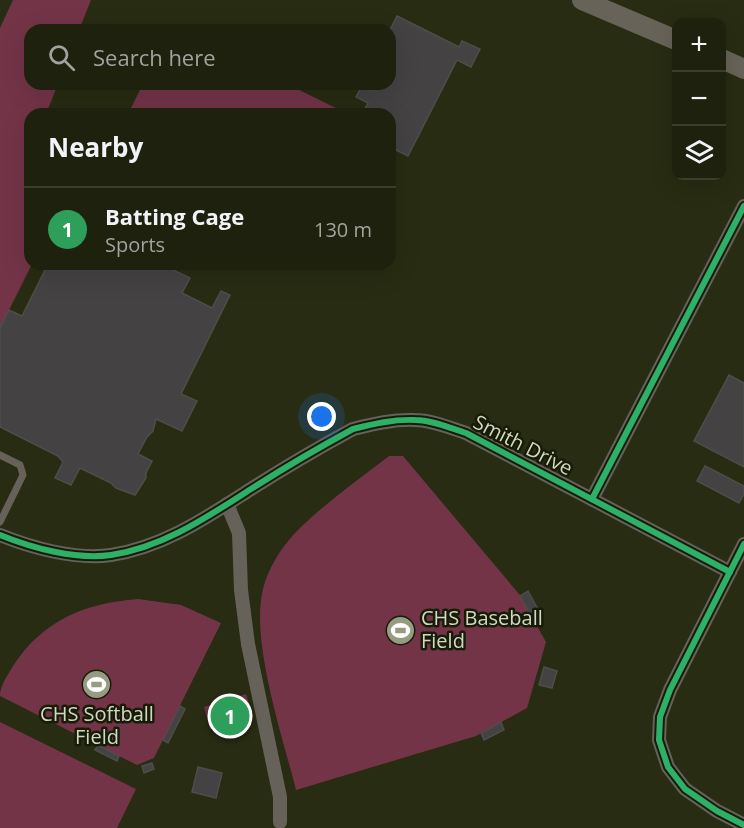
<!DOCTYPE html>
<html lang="en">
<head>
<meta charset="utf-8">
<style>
  :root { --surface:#1d210e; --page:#2a2e1c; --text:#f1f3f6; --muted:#a0a39e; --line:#3b3e2e; --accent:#969c82 }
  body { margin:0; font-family:"Open Sans",sans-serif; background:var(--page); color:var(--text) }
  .controls { position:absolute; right:18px; top:18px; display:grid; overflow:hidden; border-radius:12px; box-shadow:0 6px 24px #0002 }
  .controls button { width:54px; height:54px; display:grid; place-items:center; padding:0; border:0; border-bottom:2px solid var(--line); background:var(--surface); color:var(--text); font:30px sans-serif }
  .you { position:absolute; left:322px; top:417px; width:21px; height:21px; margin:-15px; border:4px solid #fff; border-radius:50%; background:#1a73e8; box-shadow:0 0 0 9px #1a73e833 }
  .badge { display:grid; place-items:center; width:39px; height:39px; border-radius:50%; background:var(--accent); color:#fff; font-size:20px; font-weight:700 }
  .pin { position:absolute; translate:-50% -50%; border:3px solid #fff; box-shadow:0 2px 6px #0006 }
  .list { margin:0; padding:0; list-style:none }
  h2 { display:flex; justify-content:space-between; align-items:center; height:78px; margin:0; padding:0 24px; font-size:26px }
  h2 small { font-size:20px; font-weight:400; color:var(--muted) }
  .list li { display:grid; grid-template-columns:39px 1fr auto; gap:18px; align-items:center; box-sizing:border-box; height:84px; padding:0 24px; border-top:2px solid var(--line) }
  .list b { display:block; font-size:22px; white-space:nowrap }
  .list p { margin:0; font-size:20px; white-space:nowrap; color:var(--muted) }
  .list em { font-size:20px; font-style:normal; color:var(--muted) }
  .icon { flex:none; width:33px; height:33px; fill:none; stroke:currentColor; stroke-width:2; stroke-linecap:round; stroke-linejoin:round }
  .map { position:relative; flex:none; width:744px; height:828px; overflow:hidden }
  .search { position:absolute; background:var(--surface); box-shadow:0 6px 24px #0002; left:24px; top:24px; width:372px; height:66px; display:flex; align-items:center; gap:15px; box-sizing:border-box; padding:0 21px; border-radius:18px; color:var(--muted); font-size:22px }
  .panel { position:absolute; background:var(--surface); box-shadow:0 6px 24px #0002; left:24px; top:108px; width:372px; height:162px; border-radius:18px }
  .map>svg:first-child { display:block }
  .green { fill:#743448 }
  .building { fill:#454243; stroke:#4e4e49; stroke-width:1.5 }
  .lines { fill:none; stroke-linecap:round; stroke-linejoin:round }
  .lane { stroke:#666259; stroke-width:7 }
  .street { stroke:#666259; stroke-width:14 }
  .secondary { stroke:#676358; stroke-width:20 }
  .cycleway-casing { stroke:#171c09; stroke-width:10 }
  .cycleway { stroke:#2db169; stroke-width:6 }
  .labels { text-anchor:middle; stroke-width:5; stroke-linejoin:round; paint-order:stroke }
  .street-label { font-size:20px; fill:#d1d8bf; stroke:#171c09 }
  .poi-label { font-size:20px; fill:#d1d8bf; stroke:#171c09; text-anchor:start }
</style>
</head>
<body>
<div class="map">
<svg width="744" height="828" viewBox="0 0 744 828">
  <rect width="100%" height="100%" fill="#272c12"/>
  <!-- green -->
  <g class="green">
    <path d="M13,0H91L79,30H30V84H58L46,114H30V264H32L0,328V28Z"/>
    <path d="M143,84H287L340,110L338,114H128Z"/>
    <path d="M389,456H403L519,594L546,642L527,708L476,736L296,790C283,737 250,641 263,589C268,568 282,546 297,531C325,503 358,480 389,456Z"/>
    <path d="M138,599L181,605L221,623L154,758L137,765L0,696C0,685 8,675 13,666C43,620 85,603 138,599Z"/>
    <path d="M246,694L253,716L210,729L204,707Z"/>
    <path d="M0,722L136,789L117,828H0Z"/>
  </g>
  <!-- building -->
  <g class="building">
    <path d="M397,16L459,47L462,41L480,49L471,67L457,60L408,156L390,147V114H362L368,103L356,97L363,84H390V30Z"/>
    <path d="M48,264H161L190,278L182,293L212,308L221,291L230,295L181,394L197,401L182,431L156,419L153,431L147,437L138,454L152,461L146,473V478L135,495L116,488L111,483L80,468L71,485L55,478L63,462L58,456L0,427V328L9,310L22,316Z"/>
    <path d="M729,375L744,383V467L694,441Z"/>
    <path d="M705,466L744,486V494L739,503L697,481Z"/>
    <path d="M528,591L540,613L532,618L520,596Z"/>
    <path d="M544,667L557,671L552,688L539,685Z"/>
    <path d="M180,706L185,709L168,743L163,740Z"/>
    <path d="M501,722L504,730L484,740L481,733Z"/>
    <path d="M98,745L119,756L117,761L95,750Z"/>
    <path d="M152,763L154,769L144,773L142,766Z"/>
    <path d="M198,767L222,773L216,798L192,792Z"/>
  </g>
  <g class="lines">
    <!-- lane -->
    <path class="lane" d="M0,455L20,465L23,475L0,522"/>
    <!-- street -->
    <g class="street">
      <path d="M592,499L744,206"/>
      <path d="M227,504L239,533L241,590L248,644L280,797V822"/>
      <path d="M0,535C32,548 76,560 111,555C164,547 207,517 251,489C284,468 318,448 353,429C373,424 394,419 415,420C432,420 450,428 466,433L730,572"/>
      <path d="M744,544L670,690L660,717L659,740L668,767L685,789L717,811L744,825"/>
    </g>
    <!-- secondary -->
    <g class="secondary">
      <path d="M582,0L676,40"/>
      <path d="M722,59L744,69"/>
    </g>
    <defs>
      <g id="cycleway">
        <path d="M592,499L744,206"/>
        <path d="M0,535C32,548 76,560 111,555C164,547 207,517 251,489C284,468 318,448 353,429C373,424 394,419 415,420C432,420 450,428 466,433L730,572"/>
        <path d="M744,544L670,690L660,717L659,740L668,767L685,789L717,811L744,825"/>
      </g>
    </defs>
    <!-- cycleway casing -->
    <use href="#cycleway" class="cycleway-casing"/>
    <!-- cycleway -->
    <use href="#cycleway" class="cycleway"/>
  </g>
  <!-- icons -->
  <defs>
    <symbol id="stadium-disc" viewBox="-11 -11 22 22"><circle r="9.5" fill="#969c82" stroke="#171c09"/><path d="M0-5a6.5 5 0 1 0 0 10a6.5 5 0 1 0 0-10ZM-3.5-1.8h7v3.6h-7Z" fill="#fff"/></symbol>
  </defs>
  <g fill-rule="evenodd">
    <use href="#stadium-disc" x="384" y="614" width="33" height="33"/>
    <use href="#stadium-disc" x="80" y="668" width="33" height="33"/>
  </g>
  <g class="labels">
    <!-- street labels -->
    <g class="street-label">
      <text transform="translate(523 445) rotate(27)" y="7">Smith Drive</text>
    </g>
    <!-- poi labels -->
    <g class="poi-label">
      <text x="421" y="625">CHS Baseball<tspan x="421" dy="23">Field</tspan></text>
      <text x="97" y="721" text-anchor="middle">CHS Softball<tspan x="97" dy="23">Field</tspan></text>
    </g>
  </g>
</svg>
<div class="controls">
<button>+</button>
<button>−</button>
<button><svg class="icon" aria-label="layers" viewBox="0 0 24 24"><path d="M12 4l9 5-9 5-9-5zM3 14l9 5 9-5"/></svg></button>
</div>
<div class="you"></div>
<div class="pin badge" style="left:230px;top:716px;background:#2e9e5b">1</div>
<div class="search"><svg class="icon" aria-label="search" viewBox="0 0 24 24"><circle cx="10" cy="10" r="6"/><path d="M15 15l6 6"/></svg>Search here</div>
<section class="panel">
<h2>Nearby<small></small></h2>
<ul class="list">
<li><span class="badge" style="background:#2e9e5b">1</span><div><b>Batting Cage</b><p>Sports</p></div><em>130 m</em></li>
</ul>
</section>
</div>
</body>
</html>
